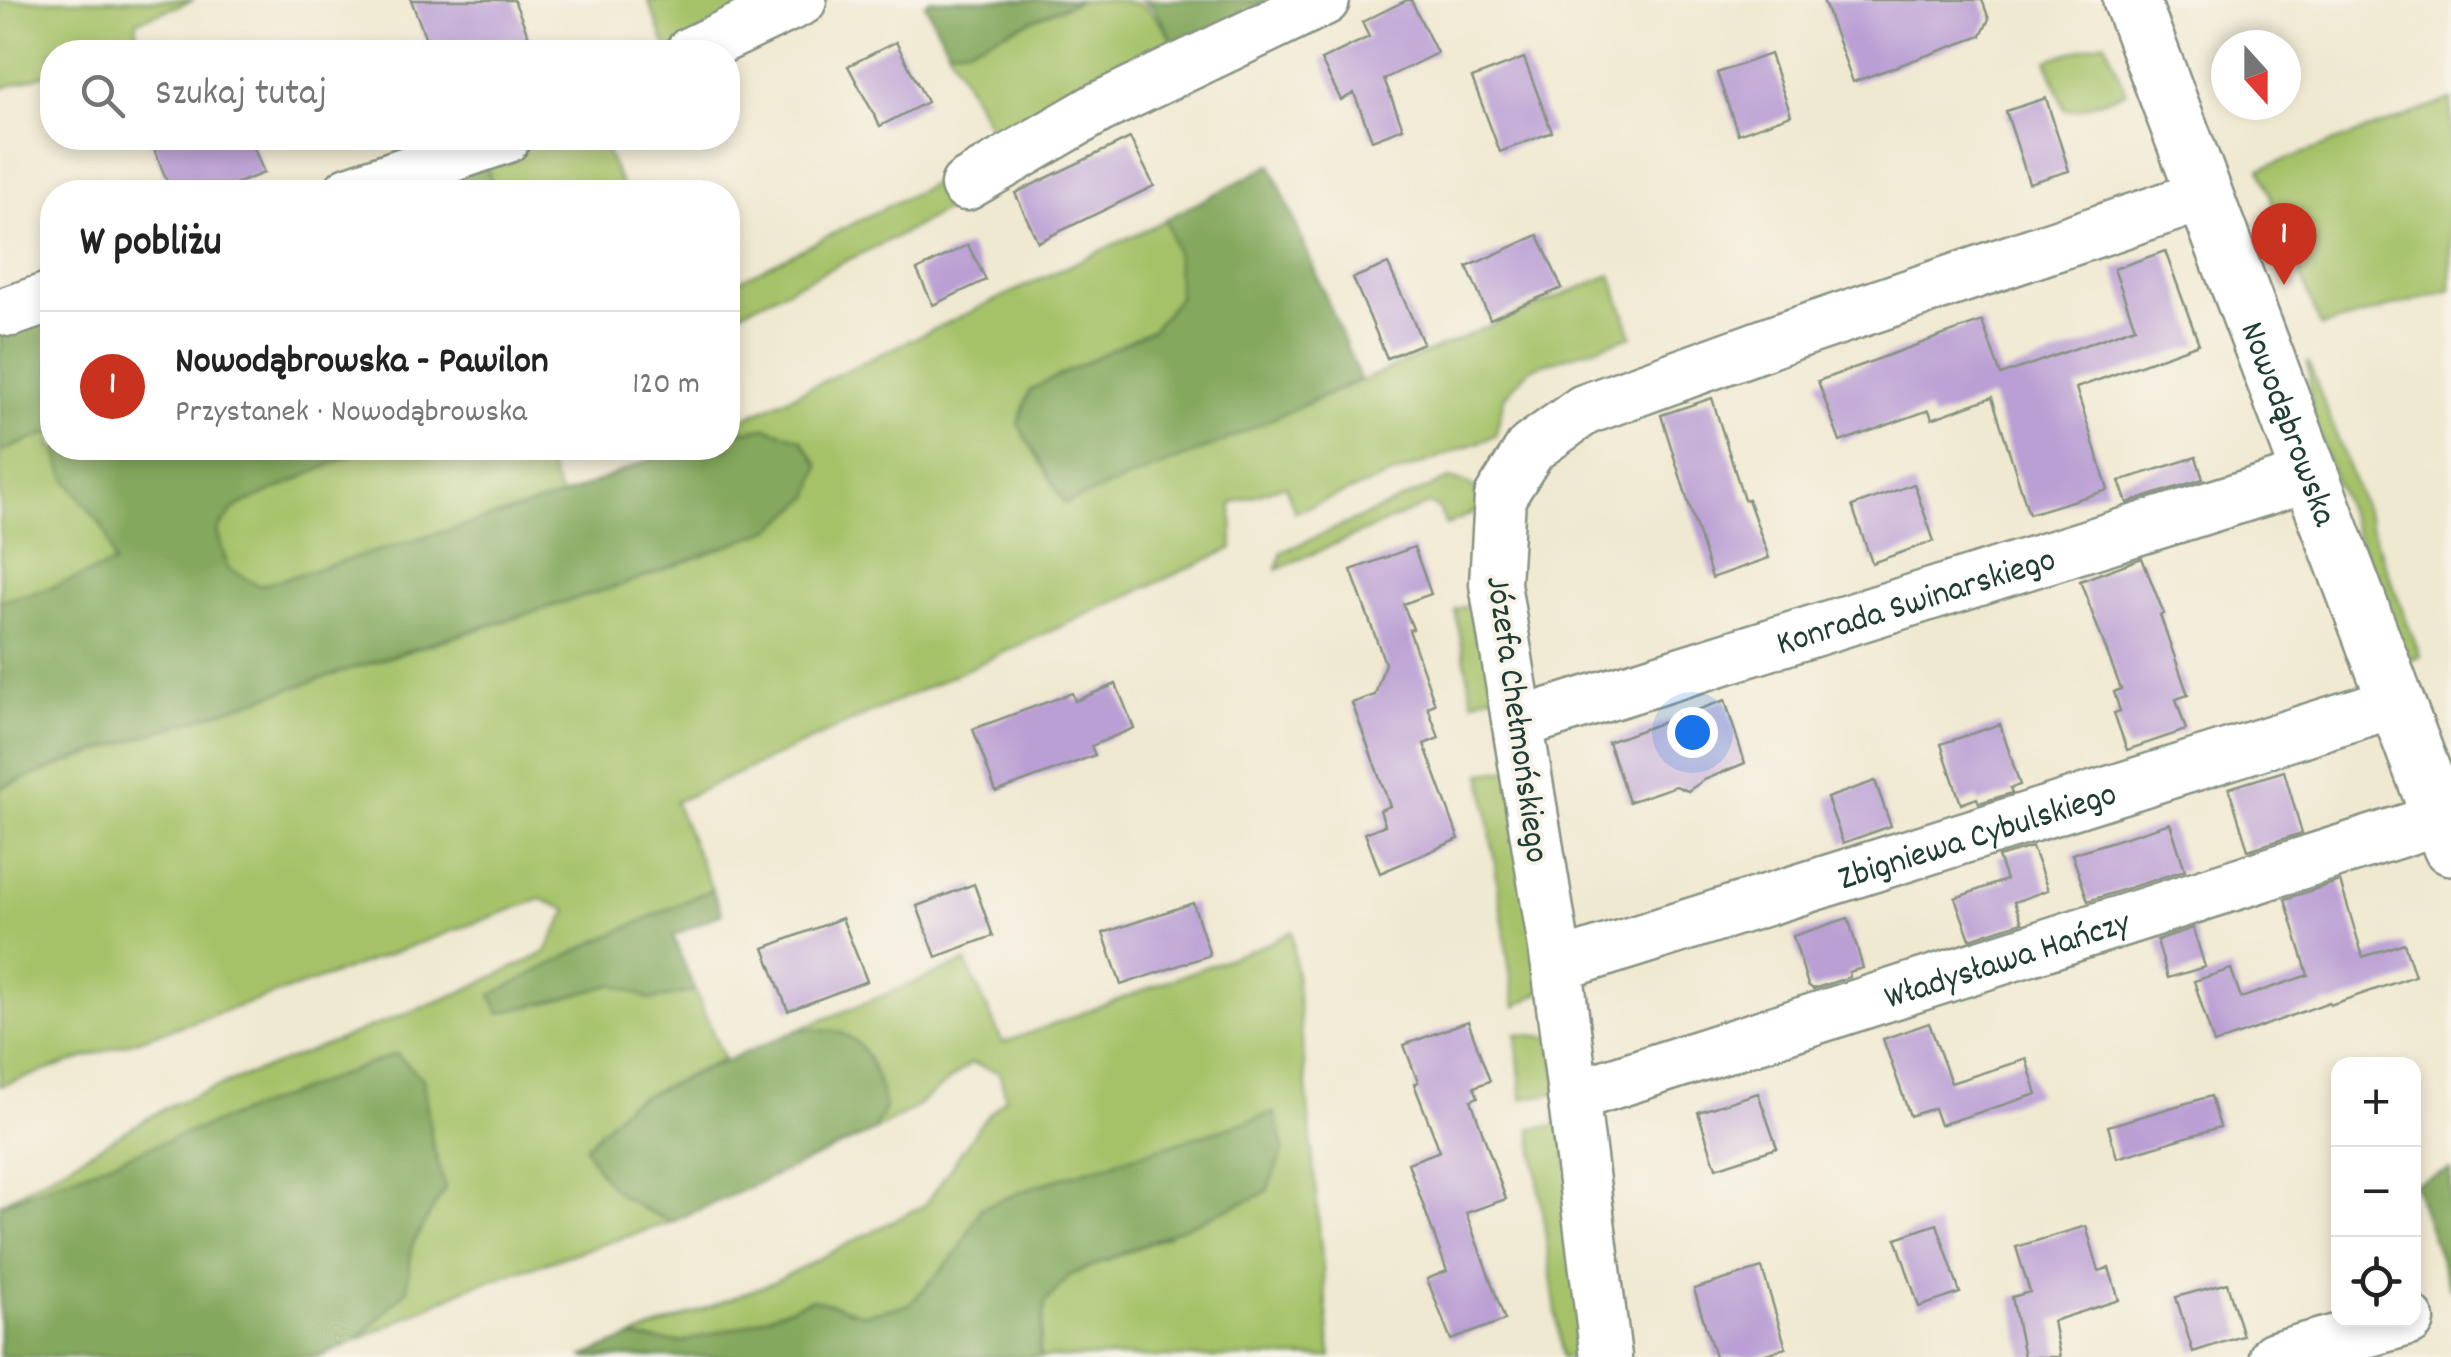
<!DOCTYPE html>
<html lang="pl">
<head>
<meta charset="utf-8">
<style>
  :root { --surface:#fff; --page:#f6f6f6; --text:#222; --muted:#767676; --line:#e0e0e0; --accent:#c8321e }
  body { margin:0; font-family:Dekko,sans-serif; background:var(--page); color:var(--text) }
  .controls { position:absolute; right:30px; bottom:30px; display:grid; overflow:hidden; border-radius:20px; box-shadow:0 5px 15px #0003 }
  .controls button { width:90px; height:90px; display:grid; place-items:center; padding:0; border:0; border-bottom:2px solid var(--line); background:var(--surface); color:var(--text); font:50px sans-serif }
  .compass { position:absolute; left:2211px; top:30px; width:90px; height:90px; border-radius:50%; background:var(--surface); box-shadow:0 5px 15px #0003; rotate:159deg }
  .you { position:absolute; left:1692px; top:732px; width:35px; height:35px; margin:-25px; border:8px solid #fff; border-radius:50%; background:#1a73e8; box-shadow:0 0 0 15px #1a73e833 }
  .badge { display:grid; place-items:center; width:65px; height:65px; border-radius:50%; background:var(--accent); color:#fff; font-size:32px; font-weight:700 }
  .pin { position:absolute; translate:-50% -82px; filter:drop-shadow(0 2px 5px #0008) }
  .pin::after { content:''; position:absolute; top:52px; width:35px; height:30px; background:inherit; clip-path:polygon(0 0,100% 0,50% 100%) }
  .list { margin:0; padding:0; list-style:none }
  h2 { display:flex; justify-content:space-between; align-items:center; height:130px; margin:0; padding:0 40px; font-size:42px }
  h2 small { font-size:32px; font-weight:400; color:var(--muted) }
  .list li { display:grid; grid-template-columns:65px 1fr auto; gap:30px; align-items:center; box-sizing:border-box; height:150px; padding:0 40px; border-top:2px solid var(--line) }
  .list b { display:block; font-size:38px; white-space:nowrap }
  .list p { margin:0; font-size:32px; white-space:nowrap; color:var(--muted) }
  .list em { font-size:32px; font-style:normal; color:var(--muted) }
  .icon { flex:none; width:55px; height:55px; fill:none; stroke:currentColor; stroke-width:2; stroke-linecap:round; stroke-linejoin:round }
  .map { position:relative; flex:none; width:2451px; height:1357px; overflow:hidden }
  .search { position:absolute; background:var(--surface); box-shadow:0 5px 15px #0003; left:40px; top:40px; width:700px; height:110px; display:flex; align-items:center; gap:25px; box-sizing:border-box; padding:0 35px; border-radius:40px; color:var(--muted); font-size:38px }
  .panel { position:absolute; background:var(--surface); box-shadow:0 5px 15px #0003; left:40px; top:180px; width:700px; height:280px; border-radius:40px }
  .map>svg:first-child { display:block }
  .green { fill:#a6c269; stroke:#62804e; stroke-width:2.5 }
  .forest { fill:#84a85d; stroke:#527248; stroke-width:2.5 }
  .building { fill:#ba9fd4 }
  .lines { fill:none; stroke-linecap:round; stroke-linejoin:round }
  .minor-casing { stroke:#889382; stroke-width:55 }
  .tertiary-casing { stroke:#889382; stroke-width:60 }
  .minor { stroke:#fff; stroke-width:50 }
  .tertiary { stroke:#fff; stroke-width:55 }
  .labels { text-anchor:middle; stroke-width:8; stroke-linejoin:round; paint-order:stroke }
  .street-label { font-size:35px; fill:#1f3d34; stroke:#f7f3e8 }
</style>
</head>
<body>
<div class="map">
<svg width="2451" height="1357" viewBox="0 0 2451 1357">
  <rect width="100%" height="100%" fill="#f7f3e8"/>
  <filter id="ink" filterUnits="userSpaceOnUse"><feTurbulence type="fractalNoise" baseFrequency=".01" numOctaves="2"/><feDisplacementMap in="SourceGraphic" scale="20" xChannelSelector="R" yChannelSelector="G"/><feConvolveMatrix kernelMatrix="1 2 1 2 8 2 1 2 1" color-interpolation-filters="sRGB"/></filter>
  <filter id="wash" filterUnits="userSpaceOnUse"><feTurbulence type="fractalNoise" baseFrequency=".0048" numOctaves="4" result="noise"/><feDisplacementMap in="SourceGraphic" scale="40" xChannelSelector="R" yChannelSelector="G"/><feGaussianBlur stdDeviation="2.25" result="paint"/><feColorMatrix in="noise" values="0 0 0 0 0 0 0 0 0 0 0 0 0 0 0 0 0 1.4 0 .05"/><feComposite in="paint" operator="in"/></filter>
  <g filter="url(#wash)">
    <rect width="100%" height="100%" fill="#f0e9d1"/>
    <!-- green -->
    <g class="green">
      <path d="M0,0H194L137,21L136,41L106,52H52V72L0,89Z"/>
      <path d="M648,0H778L668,52Z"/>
      <path d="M1080,0C1153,0 1145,0 1183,57L1001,149L948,49L969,47Z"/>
      <path d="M2105,41L2126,92L2079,109L2065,110L2047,60Z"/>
      <path d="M2451,100V290L2321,327L2260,169Z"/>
      <path d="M532,138H600L625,192H493L486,157Z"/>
      <path d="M955,173L968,198L902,234L728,318V286Z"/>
      <path d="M1166,220L1176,254L1179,297L1153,329L1030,390L1018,423L1065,504C1249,432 1429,350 1611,275L1632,336L1531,368L1505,395L1495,436L1295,512L1285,485L1232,503L1233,548L675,802L712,889L585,947L500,1013L558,1000L614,984L651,1000L695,991L724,1059L628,1103L640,1208L672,1222L469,1287L356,1341L407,1290L412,1245L445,1188L432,1143L423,1079L396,1054L0,1204L171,1105L459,993L545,953L568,910L541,899L312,982L0,1086V788C204,710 415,652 622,584C673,568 722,547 772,529L767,428L728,433V426Z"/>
      <path d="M2308,361L2420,656L2405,662L2312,418Z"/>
      <path d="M52,432V448H58C59,482 84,498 102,525C109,536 111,552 114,565L44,590L0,601V452Z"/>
      <path d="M367,448H541L561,497L259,586L228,569L217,531L234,508Z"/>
      <path d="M1449,479C1471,481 1477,487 1483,508L1446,525L1439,509L1428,504L1277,569L1282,552Z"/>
      <path d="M1486,599L1501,691L1473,701L1455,610Z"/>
      <path d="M1513,769L1544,990L1515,1007L1482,773Z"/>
      <path d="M1292,931L1331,1357H1041L1039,1349L1045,1303L1070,1275L1168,1236L1274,1113L1039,1185L981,1208L958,1252L909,1305L864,1314L813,1299L742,1326L681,1342L630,1338L771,1283L926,1204L981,1123L1006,1097L999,1072L971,1063L912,1110L874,1131L885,1107L841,1033L800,1029L966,962L1003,1043L1269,943Z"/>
      <path d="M1516,1034L1550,1037L1560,1092L1522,1099Z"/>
      <path d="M1563,1125L1592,1357H1562L1531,1128Z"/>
    </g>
    <!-- forest -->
    <g class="forest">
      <path d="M929,0H1080L969,47L948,49L925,4Z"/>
      <path d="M1142,0H1283L1183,57L1155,10Z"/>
      <path d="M486,157L493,192H380Z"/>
      <path d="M1271,165L1360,379L1220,443L1065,504L1018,424L1030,390L1153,329L1179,297L1176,254L1166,219Z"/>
      <path d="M52,302V432L0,452V320Z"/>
      <path d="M767,428L801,439L819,465L811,496L772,529L625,584L449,637L81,757L0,788V601L44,590L114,564C110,552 109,535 101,525C83,498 59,482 58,448H367L235,508L217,531L228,568L259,586L561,497L677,448H728V433Z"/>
      <path d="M712,889L722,913L673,936L695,991L651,1000L614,984L558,1000L499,1013L491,995L585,947Z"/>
      <path d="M800,1029C813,1030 830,1029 841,1033C870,1044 878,1080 885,1107L874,1131L672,1222C625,1201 609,1194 585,1147L628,1103Z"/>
      <path d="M396,1054L423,1079L432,1143L445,1188L412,1245L407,1290L356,1341L319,1357H0V1204Z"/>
      <path d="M1275,1113L1284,1149L1266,1193L1070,1275L1045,1303L1039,1349L1041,1357H582L630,1338L681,1342L742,1326L813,1299L864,1314L909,1305L958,1252L981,1208L1039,1185Z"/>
      <path d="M2451,1170V1290L2414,1184Z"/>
    </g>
    <g id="blocks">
      <!-- building -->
      <g class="building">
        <path d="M411,0H514L535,52H431Z"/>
        <path d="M1407,0H1411L1437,53L1384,79L1403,128L1372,140L1354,93L1341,100L1321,60L1369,37L1362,22Z"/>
        <path d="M1823,0H1982L1989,19L1981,36L1853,82Z"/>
        <path d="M896,42L927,102L880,126L848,66Z"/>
        <path d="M1770,54L1791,115L1738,134L1717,73Z"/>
        <path d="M1524,58L1552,132L1500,152L1472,78Z"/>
        <path d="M2046,98L2069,171L2029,183L2006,111Z"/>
        <path d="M150,138H250L264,173L214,192H171Z"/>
        <path d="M1130,138L1154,186L1038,242L1015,193Z"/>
        <path d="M1538,235L1562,288L1490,319L1467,267Z"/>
        <path d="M968,245L986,280L933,305L917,270Z"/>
        <path d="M2165,251L2199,344L2076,388L2108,490L2029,514L1992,397L1932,419L1929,410L1840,442L1818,381L1982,321L2001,375L2135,327L2114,269Z"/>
        <path d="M1388,264L1423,343L1387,358L1353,278Z"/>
        <path d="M1712,398L1744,500L1748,499L1769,558L1712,578L1661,415Z"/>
        <path d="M2196,457L2203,479L2127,503L2119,481Z"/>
        <path d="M1914,484L1934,541L1872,563L1852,506Z"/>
        <path d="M1414,547L1431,594L1403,604L1413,629L1409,630L1435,704L1428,707L1439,738L1424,744L1459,839L1380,873L1365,833L1385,825L1380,810L1390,806L1352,703L1375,695L1385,663L1351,570Z"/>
        <path d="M2142,558L2164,614L2160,615L2188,695L2176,699L2186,730L2127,750L2114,713L2120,711L2114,692L2121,689L2080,581Z"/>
        <path d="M1116,684L1134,728L1091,746L1095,755L996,792L973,729L1072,693L1075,701Z"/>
        <path d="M1725,700L1745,763L1704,780L1688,791L1676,786L1629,802L1608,742Z"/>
        <path d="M2000,724L2020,785L2010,788L2012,793L1979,803L1977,798L1961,804L1941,744Z"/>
        <path d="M2284,771L2302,833L2248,850L2229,788Z"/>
        <path d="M1875,781L1891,826L1843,843L1827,798Z"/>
        <path d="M2170,823L2185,870L2088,901L2072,854Z"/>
        <path d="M2032,847L2048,890L2014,902L2022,922L1970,939L1955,898L2006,880L1998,857Z"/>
        <path d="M2340,881L2363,957L2404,943L2415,976L2330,1005L2329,1002L2214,1044L2194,981L2231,969L2241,998L2308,975L2285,899Z"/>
        <path d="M974,884L993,936L936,957L917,906Z"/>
        <path d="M1193,903L1210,955L1121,985L1103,933Z"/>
        <path d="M842,918L867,981L788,1011L764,948Z"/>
        <path d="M1848,918L1863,968L1849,972L1850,977L1813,989L1808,985L1793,936Z"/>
        <path d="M2193,928L2205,967L2168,978L2157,940Z"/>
        <path d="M1468,1021L1490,1081L1474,1087L1478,1097L1471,1100L1506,1199L1466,1213L1505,1320L1451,1340L1427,1279L1447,1271L1408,1163L1440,1151L1414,1084L1418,1082L1404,1045Z"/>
        <path d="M1929,1023L1951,1083L2026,1059L2037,1094L1940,1125L1934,1108L1910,1116L1883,1039Z"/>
        <path d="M1758,1093L1777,1148L1716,1168L1698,1112Z"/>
        <path d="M2211,1096L2220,1127L2117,1158L2108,1126Z"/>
        <path d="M1937,1224L1960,1293L1919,1307L1896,1238Z"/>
        <path d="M2086,1226L2099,1271L2109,1268L2119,1300L2053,1321L2060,1357H2024L2012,1297L2030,1292L2016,1247Z"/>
        <path d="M1762,1268L1786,1348L1756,1357H1715L1694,1289Z"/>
        <path d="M2227,1283L2243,1336L2193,1352L2176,1297Z"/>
      </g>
    </g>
  </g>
  <g filter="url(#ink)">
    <use href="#blocks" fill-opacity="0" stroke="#889382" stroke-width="2.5"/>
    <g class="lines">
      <defs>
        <g id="minor">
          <path d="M691,52L801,0"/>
          <path d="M966,185L1098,108L1324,0"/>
          <path d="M349,192L505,138"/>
          <path d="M11,311L52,297"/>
          <path id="s1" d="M1519,723L2309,476"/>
          <path id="s2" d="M1557,966L2395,702"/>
          <path id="s3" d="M1573,1096L2440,819"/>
          <path d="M1606,1357L1557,966L1495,584L1500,497L1531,448L1584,410L1788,336L2205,195"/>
          <path d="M2275,1357L2409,1320"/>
        </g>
        <g id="tertiary">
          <path id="s4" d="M2131,0L2451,847"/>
        </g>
      </defs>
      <!-- minor casing -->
      <use href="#minor" class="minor-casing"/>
      <!-- tertiary casing -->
      <use href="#tertiary" class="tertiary-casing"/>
      <!-- minor -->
      <use href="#minor" class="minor"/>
      <!-- tertiary -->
      <use href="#tertiary" class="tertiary"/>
    </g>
  </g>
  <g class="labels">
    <!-- street labels -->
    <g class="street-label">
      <text dy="12" stroke="none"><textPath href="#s4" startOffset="452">Nowodąbrowska</textPath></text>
      <text dy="12" stroke="none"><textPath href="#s1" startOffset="415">Konrada Swinarskiego</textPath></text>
      <text transform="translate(1520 719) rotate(82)" y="12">Józefa Chełmońskiego</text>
      <text dy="12" stroke="none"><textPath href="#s2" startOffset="440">Zbigniewa Cybulskiego</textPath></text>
      <text dy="12" stroke="none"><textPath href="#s3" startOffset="455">Władysława Hańczy</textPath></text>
    </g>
  </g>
</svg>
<div class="controls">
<button>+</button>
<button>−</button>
<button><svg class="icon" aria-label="locate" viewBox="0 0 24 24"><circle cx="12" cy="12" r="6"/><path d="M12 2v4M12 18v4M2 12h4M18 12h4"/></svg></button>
</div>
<svg class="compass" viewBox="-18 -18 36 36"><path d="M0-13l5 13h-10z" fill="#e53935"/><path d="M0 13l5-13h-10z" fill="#767676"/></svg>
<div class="you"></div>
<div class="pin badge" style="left:2284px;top:285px">1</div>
<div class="search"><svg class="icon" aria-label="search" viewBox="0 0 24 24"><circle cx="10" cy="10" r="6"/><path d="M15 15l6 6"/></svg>Szukaj tutaj</div>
<section class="panel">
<h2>W pobliżu<small></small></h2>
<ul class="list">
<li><span class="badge">1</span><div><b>Nowodąbrowska - Pawilon</b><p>Przystanek · Nowodąbrowska</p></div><em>120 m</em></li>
</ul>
</section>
</div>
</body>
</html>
